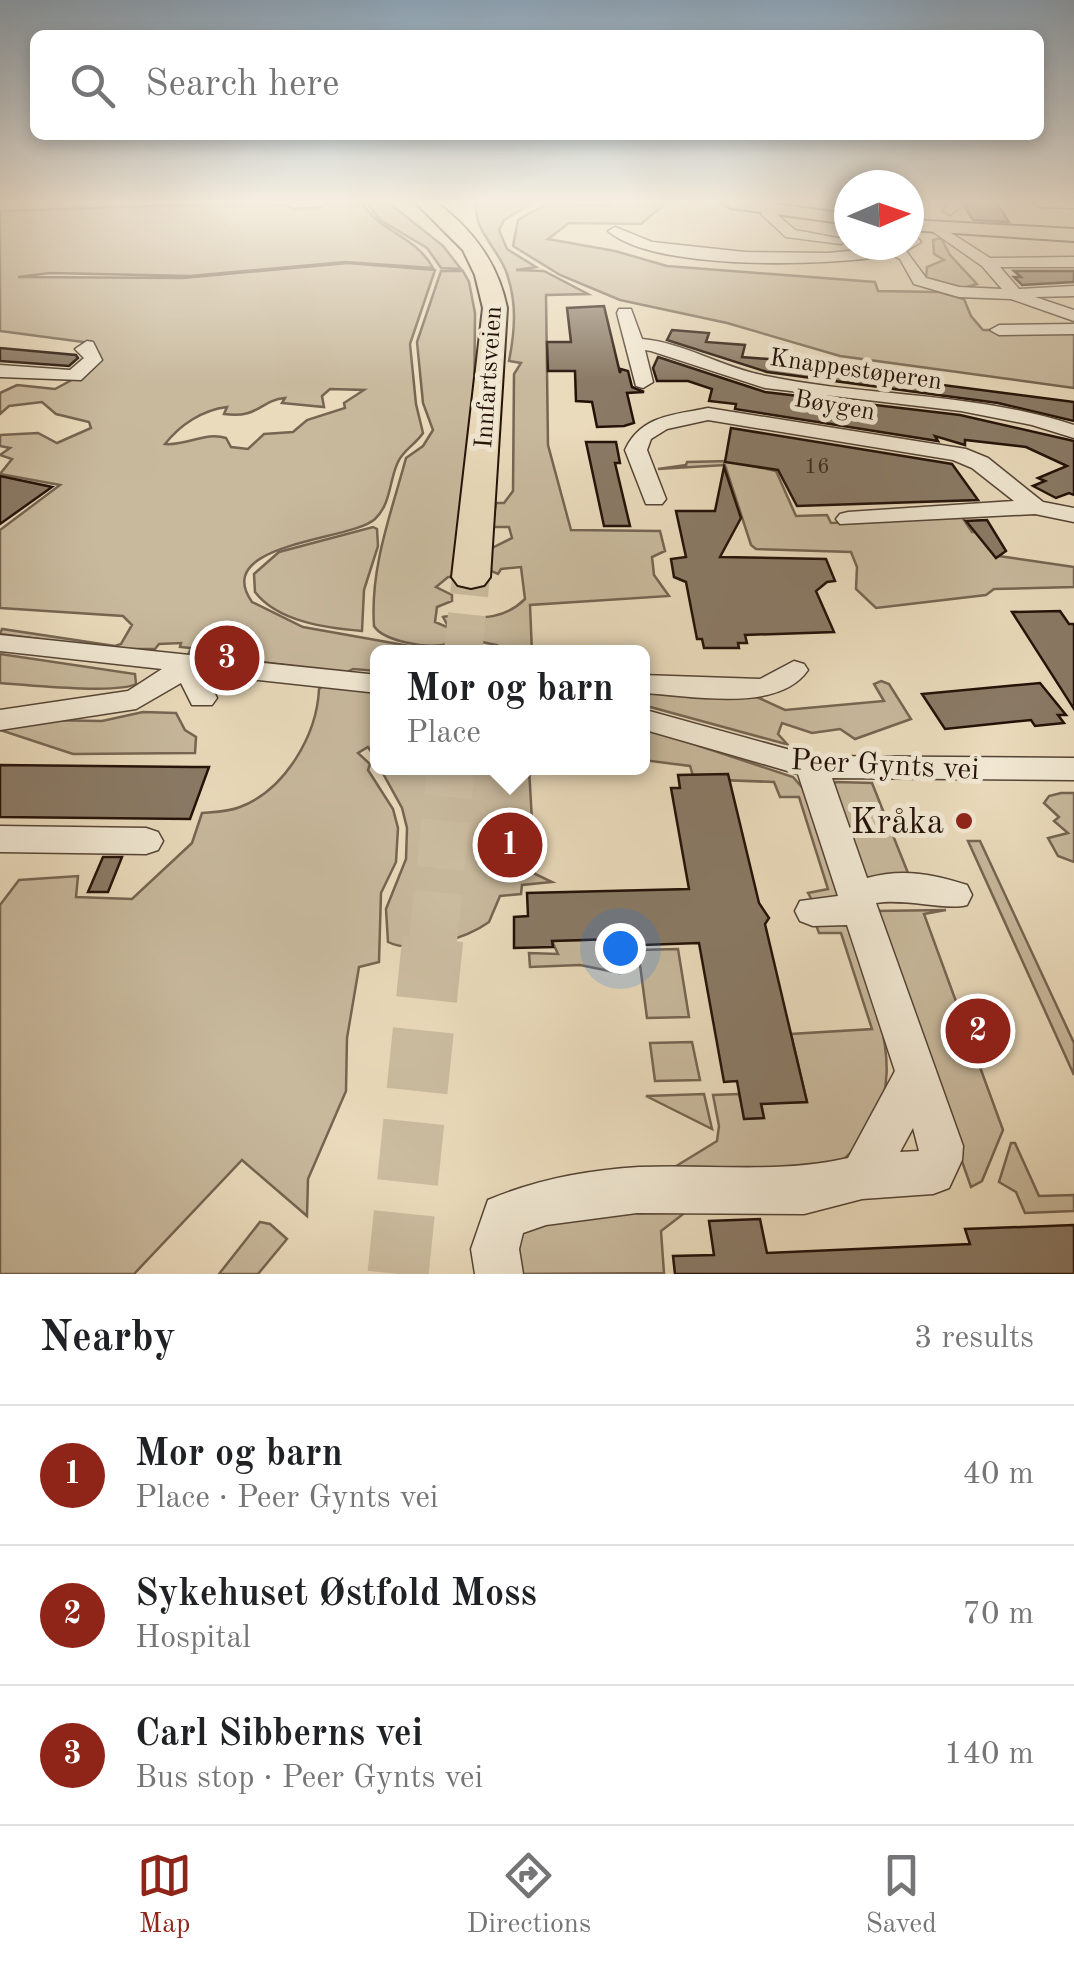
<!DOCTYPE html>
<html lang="en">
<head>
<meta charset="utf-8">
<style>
  :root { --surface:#fff; --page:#f6f6f6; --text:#202124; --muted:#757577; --line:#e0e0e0; --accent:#8f2418 }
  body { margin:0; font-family:"Old Standard TT",serif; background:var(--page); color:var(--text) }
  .compass { position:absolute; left:834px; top:170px; width:90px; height:90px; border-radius:50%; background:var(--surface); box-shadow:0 5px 15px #0003; rotate:88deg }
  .you { position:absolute; left:620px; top:948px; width:35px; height:35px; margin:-25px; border:8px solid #fff; border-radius:50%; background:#1a73e8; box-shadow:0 0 0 15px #1a73e833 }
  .badge { display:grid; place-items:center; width:65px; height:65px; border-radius:50%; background:var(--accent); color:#fff; font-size:32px; font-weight:700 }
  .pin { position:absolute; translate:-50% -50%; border:5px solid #fff; box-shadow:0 2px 10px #0006 }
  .popup { position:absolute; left:370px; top:645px; width:280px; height:130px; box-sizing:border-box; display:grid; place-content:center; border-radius:15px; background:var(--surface); filter:drop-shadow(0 2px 8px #0005); font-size:32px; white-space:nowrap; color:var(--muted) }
  .popup b { font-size:38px; color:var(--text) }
  .popup::after { content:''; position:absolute; left:50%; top:100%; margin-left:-20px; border:20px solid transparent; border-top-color:var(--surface) }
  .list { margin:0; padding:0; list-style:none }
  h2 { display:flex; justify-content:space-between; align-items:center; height:130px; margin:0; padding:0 40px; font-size:42px }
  h2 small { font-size:32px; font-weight:400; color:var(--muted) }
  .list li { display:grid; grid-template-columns:65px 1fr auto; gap:30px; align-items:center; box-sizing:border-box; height:140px; padding:0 40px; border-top:2px solid var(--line) }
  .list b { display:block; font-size:38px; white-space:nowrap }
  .list p { margin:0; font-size:32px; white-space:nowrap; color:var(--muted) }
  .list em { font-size:32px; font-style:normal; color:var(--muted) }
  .icon { flex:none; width:55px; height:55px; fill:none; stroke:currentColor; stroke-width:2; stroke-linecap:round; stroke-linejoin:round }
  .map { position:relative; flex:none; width:1074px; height:1274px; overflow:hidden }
  .search { position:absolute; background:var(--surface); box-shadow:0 5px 15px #0003; left:30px; right:30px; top:30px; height:110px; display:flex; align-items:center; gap:25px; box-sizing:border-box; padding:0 35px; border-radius:15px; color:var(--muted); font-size:38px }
  .sheet { height:550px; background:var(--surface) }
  nav { display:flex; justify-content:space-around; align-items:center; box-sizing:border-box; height:140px; border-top:2px solid var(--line); background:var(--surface); font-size:28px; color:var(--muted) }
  nav a { display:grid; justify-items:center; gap:5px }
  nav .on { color:var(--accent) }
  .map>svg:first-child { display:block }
  .green { fill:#c8b99d; stroke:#766552; stroke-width:2.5; fill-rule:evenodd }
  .building { fill:#8a7a66; stroke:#231108; stroke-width:2.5 }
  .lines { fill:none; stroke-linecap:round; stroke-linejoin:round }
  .highway-tunnel-far2 { stroke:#ccbda1; stroke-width:38; stroke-dasharray:38 19; stroke-linecap:butt }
  .highway-tunnel-far1 { stroke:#ccbda1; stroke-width:48; stroke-dasharray:48 24; stroke-linecap:butt }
  .highway-tunnel { stroke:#ccbda1; stroke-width:61; stroke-dasharray:61 31; stroke-linecap:butt }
  .minor-casing { stroke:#554435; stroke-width:3 }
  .major-casing { stroke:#231108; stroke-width:4 }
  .highway-casing { stroke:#231108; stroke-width:4 }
  .minor { fill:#f1e8d3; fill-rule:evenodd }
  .major { fill:#eadbbc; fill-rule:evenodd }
  .highway { fill:#eadbbc; fill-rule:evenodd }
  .poi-dot { fill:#8f2418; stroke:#f1e8d3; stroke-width:4 }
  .labels { text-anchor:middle; stroke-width:10; stroke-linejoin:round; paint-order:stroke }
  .far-number-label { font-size:22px; fill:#3d2b20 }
  .far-street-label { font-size:25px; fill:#231108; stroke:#f1e8d3 }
  .street-label { font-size:30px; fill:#231108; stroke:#f1e8d3 }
  .near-poi-label { font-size:35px; fill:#231108; stroke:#f1e8d3; text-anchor:end }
</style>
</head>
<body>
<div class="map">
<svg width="1074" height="1274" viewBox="0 0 1074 1274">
  <rect width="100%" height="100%" fill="#eadbbc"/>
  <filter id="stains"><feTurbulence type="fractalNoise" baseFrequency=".002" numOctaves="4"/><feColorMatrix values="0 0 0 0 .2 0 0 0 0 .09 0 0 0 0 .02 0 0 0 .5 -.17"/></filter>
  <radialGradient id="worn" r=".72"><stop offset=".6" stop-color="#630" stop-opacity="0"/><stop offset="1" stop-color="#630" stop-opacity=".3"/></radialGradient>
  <!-- green -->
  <g class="green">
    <path d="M237,203L283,205L295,209L322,207L325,203H362C381,233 416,236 433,268L345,262L190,276L50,273L18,277L183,278L348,263L435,270L410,344L416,404L423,433C416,444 403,450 398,462C389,481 391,504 375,519C352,541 210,542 252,602L303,627L443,652H378L377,671L353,669L345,673L189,653L191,648L180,647L181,643L159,644L155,649H117L0,634L2,629L115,646L121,644L132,625L123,616L0,608V530L60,485L0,474L12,459L0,455L10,448L0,446V435L38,433L57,443L91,428L89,422L56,414L42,402L9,406L0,414V393L17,385L55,389L81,375L91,343L0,331V211ZM330,389L364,390L344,403L345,408L307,420L293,432L264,434L248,449L231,447L226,438C206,431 187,446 165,444C180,425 202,410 227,407L224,414C259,419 260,400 285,398L282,403L324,407L322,396Z"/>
    <path d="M367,203H389L443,246L461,269L441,268L427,248L380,220Z"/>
    <path d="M476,203H532L504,220L499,230L507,249L536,267L516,270L544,271L588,294L546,295L548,445L571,530L660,531L665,551L652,557L654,575L669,596L530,605L532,652H478L497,648V645C485,643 470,638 457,640C444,642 455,643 442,645C425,648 383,641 374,626C370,567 391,514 406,458L423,446L433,430L423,403L417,342L441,271H463L469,282L475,313L474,422L460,577H448L436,587L452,595V601L437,607L435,622L449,628L443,617C448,615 452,617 458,617C483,619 506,618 525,599L521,567L501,569L498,574L491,571L490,549L512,538L509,527H492L496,503H504L513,491L514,374L521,363L509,361C515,330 517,304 507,274C499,249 473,231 476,203Z"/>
    <path d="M548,203L610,206L598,203H666L641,224L569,223L548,239L615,251L667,266L875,282L878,291L939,292L964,299L971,316L983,330H1074V388L840,356L727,323L620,300L560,275L513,246L518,220Z"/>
    <path d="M941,238L950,255L977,284L963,288L926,278L927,267L944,260L934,254L933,240Z"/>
    <path d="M730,461L776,471L796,516L827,515L831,523L962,517L972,532H982L999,556L1074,567V587L994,589L986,595L876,608L856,589L857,567L851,552L756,549L751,545L725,465L658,469L686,465L687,462Z"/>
    <path d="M373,527L377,529L378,546L364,590L362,631C327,628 278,622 255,592L254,574L279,552Z"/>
    <path d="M0,654L135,674L136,684C118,694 27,685 0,683Z"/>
    <path d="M881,681L889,684L911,719L855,739L840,729L812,733L782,723L778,734L787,744L782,743L643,705L642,689L757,697L785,710L884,701L874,684Z"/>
    <path d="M323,686L377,691V760L368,747L358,753L370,764L368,770L393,809L398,828L396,862L381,893L379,962L359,967L347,1038L346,1091L308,1179L307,1216L242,1160L134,1274H0V905L19,880L78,876L76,897L132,899L192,843L202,813C214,812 228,812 240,807C285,790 317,735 319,689Z"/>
    <path d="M143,712L176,713L185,730L196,737L195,753L73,754L0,730L36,720L102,721Z"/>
    <path d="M642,727L793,777L806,792L841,898L812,900L808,893L828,889L799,797H780L774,782L694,779L690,766L643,760Z"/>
    <path d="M380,768H529L535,874L552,882L522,885L521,894L500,896L489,922C467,938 414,955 388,942L386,909L406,859L407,828L402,808Z"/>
    <path d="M836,782L872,783L910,878L872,881L861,872L832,785Z"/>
    <path d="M1061,793H1074V862L1058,856L1048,838L1068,833L1054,821L1059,817L1044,803L1049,796Z"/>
    <path d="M968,841H980L1074,1043V1075Z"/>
    <path d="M946,910L924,914L1003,1130L982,1181L971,1187L874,911Z"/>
    <path d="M816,925H850C877,1016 925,1098 832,1169L673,1168L717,1141L719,1126L713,1095L739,1094L745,1119L764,1118L760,1097L771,1103L807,1102L791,1034L872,1029L841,933H819Z"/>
    <path d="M614,939L619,973L580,965L530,967L529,953L558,954L552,941Z"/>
    <path d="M678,949L689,1017L647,1018L638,950Z"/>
    <path d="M692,1042L700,1080L655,1081L650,1043Z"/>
    <path d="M704,1094L712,1129L646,1096Z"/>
    <path d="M1011,1143H1015L1039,1196L1074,1195V1211L1025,1213L1016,1192L999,1182Z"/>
    <path d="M691,1208L661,1231L664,1273L510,1274L516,1235L540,1220Z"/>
    <path d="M260,1222L270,1224L287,1239L258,1274H219Z"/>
  </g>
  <!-- building -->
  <g class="building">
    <path d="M968,203H997L1009,222L973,220L965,207Z"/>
    <path d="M1014,271H1074V282L1022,285L1014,277H1021Z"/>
    <path d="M604,306L620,373L621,369L628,371L632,387L644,392L627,393L634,423L624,426L597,427L592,402L576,401L575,371H548L547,342H571L567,308Z"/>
    <path d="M672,330L709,333L706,342L745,345L742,357L781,360L780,364L1074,402V421L998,403L767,372L667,340Z"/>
    <path d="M0,348L76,355L78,358L69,366L0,361Z"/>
    <path d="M658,357L765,392L960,415L1074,441V495L1069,493L1056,498L1033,486L1045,481L1038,478L1067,466L1026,447L965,440V445L935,436L938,441L735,409L736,404L709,401L712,389L688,381H657L653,368Z"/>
    <path d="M731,428L952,464L978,500L797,506L778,470L725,462Z"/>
    <path d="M586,442H616L620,463H615L630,526H604Z"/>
    <path d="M724,467L741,518L720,557L826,559L835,581L827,582L816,591L834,632L745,635L747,643H738L739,648H704L702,639H697L686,582L674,577L671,559L686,557L676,511H715Z"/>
    <path d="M0,476L52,487L0,524Z"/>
    <path d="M987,520L1006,551L996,558L966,521Z"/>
    <path d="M1060,611L1069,624H1074V709L1012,612Z"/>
    <path d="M1040,683L1066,715H1058L1064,723L1035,726L1031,720L945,729L922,694Z"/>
    <path d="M0,765L193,767H209L190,819L0,817Z"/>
    <path d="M728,774L759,903L769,918L765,924L807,1102L761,1104L764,1118L744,1119L737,1081L724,1082L699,943L614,946V939L552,941L553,947L514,948V917L528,916L527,893L689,889L671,788H680L678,775Z"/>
    <path d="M103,857H122L108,892H88Z"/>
    <path d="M760,1219L767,1253L970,1244L965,1229L1074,1225V1274H675L673,1256L714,1255L709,1221Z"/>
  </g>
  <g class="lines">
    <!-- highway-tunnel-far2 -->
    <path class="highway-tunnel-far2" d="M463,652L471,577"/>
    <!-- highway-tunnel-far1 -->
    <path class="highway-tunnel-far1" d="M433,940L451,768"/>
    <!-- highway-tunnel -->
    <path class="highway-tunnel" d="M398,1274L433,937"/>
    <defs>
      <g id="minor">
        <path d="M950,203H964L950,215L943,211Z"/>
        <path d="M1033,203H1074V208L1040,207Z"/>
        <path d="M766,206H776L775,213L795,230L848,240L841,244L786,237L761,214Z"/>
        <path d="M937,224L990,258L1074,257V267H1000L1019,289L1074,286V296L1035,297L1074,310V321L1011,299L959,297L914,284L900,259L892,255C830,266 656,272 608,231L615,227L652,242L745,252L828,253L909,245L912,232L921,242L906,251L926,278L959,287L1002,289L982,266L932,231V225Z"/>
        <path d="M619,309H631L642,339C685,343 723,368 766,376C868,397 973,392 1074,425V438L1032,425L961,411L765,388L651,351L645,350L653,382L643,388L636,386L617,313Z"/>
        <path d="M1074,324V334L999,335L990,330L999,325Z"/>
        <path d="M87,341L93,342L102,360L81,380L0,377V365L70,370L84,358L75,349Z"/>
        <path d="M708,408L966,449L988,458L1043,502L1074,508V522L1035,514L840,524L836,519L840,514L848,512L1014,501L972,468L953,460L708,420L667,429L651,439L647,450L666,499L662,504H646L625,450C641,415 674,415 708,408Z"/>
        <path d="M0,635L378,675V693L205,674L217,698L212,705H192L181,683L136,709L0,730V710L128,691L162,669L0,651Z"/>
        <path d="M794,661L804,664L808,670C778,714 690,695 642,693V675L760,679Z"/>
        <path d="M642,709L812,756L1074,758V780L832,778L867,878C902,868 934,874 967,885L972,895L967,905C947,911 907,898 876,903L963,1146L962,1160L949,1188L933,1194L862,1199L804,1214L637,1213L546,1225L523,1233L519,1249L523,1274H475L471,1249L488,1200C535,1180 587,1170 639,1167C710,1164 779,1174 848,1158L895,1071L847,925L813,926L800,921L795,911L800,901L838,896L798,774L642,729ZM913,1128L919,1151L900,1152Z"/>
        <path d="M0,826L146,828L158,832L163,841L158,850L146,854L0,852Z"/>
      </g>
      <g id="major">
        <path d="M722,203H766L849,214V224L731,208Z"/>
        <path d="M909,220L1074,229V241L909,230Z"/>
      </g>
      <path id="highway" d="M416,203H437C473,230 498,263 507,308L490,577L484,585L471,588L458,585L452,577L483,308L475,275L463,250Z"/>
    </defs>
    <!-- minor casing -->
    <use href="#minor" class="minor-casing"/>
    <!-- major casing -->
    <use href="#major" class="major-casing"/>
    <!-- highway casing -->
    <use href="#highway" class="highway-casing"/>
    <!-- minor -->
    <use href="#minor" class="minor"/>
    <!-- major -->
    <use href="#major" class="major"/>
    <!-- highway -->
    <use href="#highway" class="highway"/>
  </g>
  <!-- sky -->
  <linearGradient id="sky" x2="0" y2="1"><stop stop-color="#8da8be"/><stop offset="0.53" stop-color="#f6efe1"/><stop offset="1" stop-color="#f6efe1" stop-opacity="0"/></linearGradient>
  <rect width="1074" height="381" fill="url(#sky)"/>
  <!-- markers -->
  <circle class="poi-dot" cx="964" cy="821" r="10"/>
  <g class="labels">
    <!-- far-number labels -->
    <g class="far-number-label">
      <text x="817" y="473">16</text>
    </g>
    <!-- far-street labels -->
    <g class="far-street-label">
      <text transform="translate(856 368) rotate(8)" y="9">Knappestøperen</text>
      <text transform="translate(487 377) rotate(-86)" y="9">Innfartsveien</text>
      <text transform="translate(835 404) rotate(10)" y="9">Bøygen</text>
    </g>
    <!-- street labels -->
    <g class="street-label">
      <text transform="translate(885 764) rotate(3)" y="10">Peer Gynts vei</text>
    </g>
    <!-- near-poi labels -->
    <g class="near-poi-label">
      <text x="944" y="833">Kråka</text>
    </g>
  </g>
  <rect width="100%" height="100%" filter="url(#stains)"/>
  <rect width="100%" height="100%" fill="url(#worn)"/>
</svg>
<svg class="compass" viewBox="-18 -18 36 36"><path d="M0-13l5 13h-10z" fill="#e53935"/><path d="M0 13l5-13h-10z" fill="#757577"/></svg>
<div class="you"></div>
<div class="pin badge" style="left:510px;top:845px">1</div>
<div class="popup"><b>Mor og barn</b>Place</div>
<div class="pin badge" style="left:978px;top:1031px">2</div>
<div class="pin badge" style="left:227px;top:658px">3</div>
<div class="search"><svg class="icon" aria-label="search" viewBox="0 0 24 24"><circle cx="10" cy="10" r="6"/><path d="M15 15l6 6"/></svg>Search here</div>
</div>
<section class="sheet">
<h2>Nearby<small>3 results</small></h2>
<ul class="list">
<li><span class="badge">1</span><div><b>Mor og barn</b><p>Place · Peer Gynts vei</p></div><em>40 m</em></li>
<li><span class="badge">2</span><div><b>Sykehuset Østfold Moss</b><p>Hospital</p></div><em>70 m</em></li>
<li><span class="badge">3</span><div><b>Carl Sibberns vei</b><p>Bus stop · Peer Gynts vei</p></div><em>140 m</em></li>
</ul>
</section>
<nav>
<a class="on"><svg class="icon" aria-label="map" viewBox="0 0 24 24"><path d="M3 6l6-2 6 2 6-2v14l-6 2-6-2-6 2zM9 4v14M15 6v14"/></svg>Map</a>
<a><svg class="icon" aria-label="directions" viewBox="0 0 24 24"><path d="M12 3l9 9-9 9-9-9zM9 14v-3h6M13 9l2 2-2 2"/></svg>Directions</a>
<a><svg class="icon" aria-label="saved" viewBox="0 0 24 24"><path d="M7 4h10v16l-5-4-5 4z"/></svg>Saved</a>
</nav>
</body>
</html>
